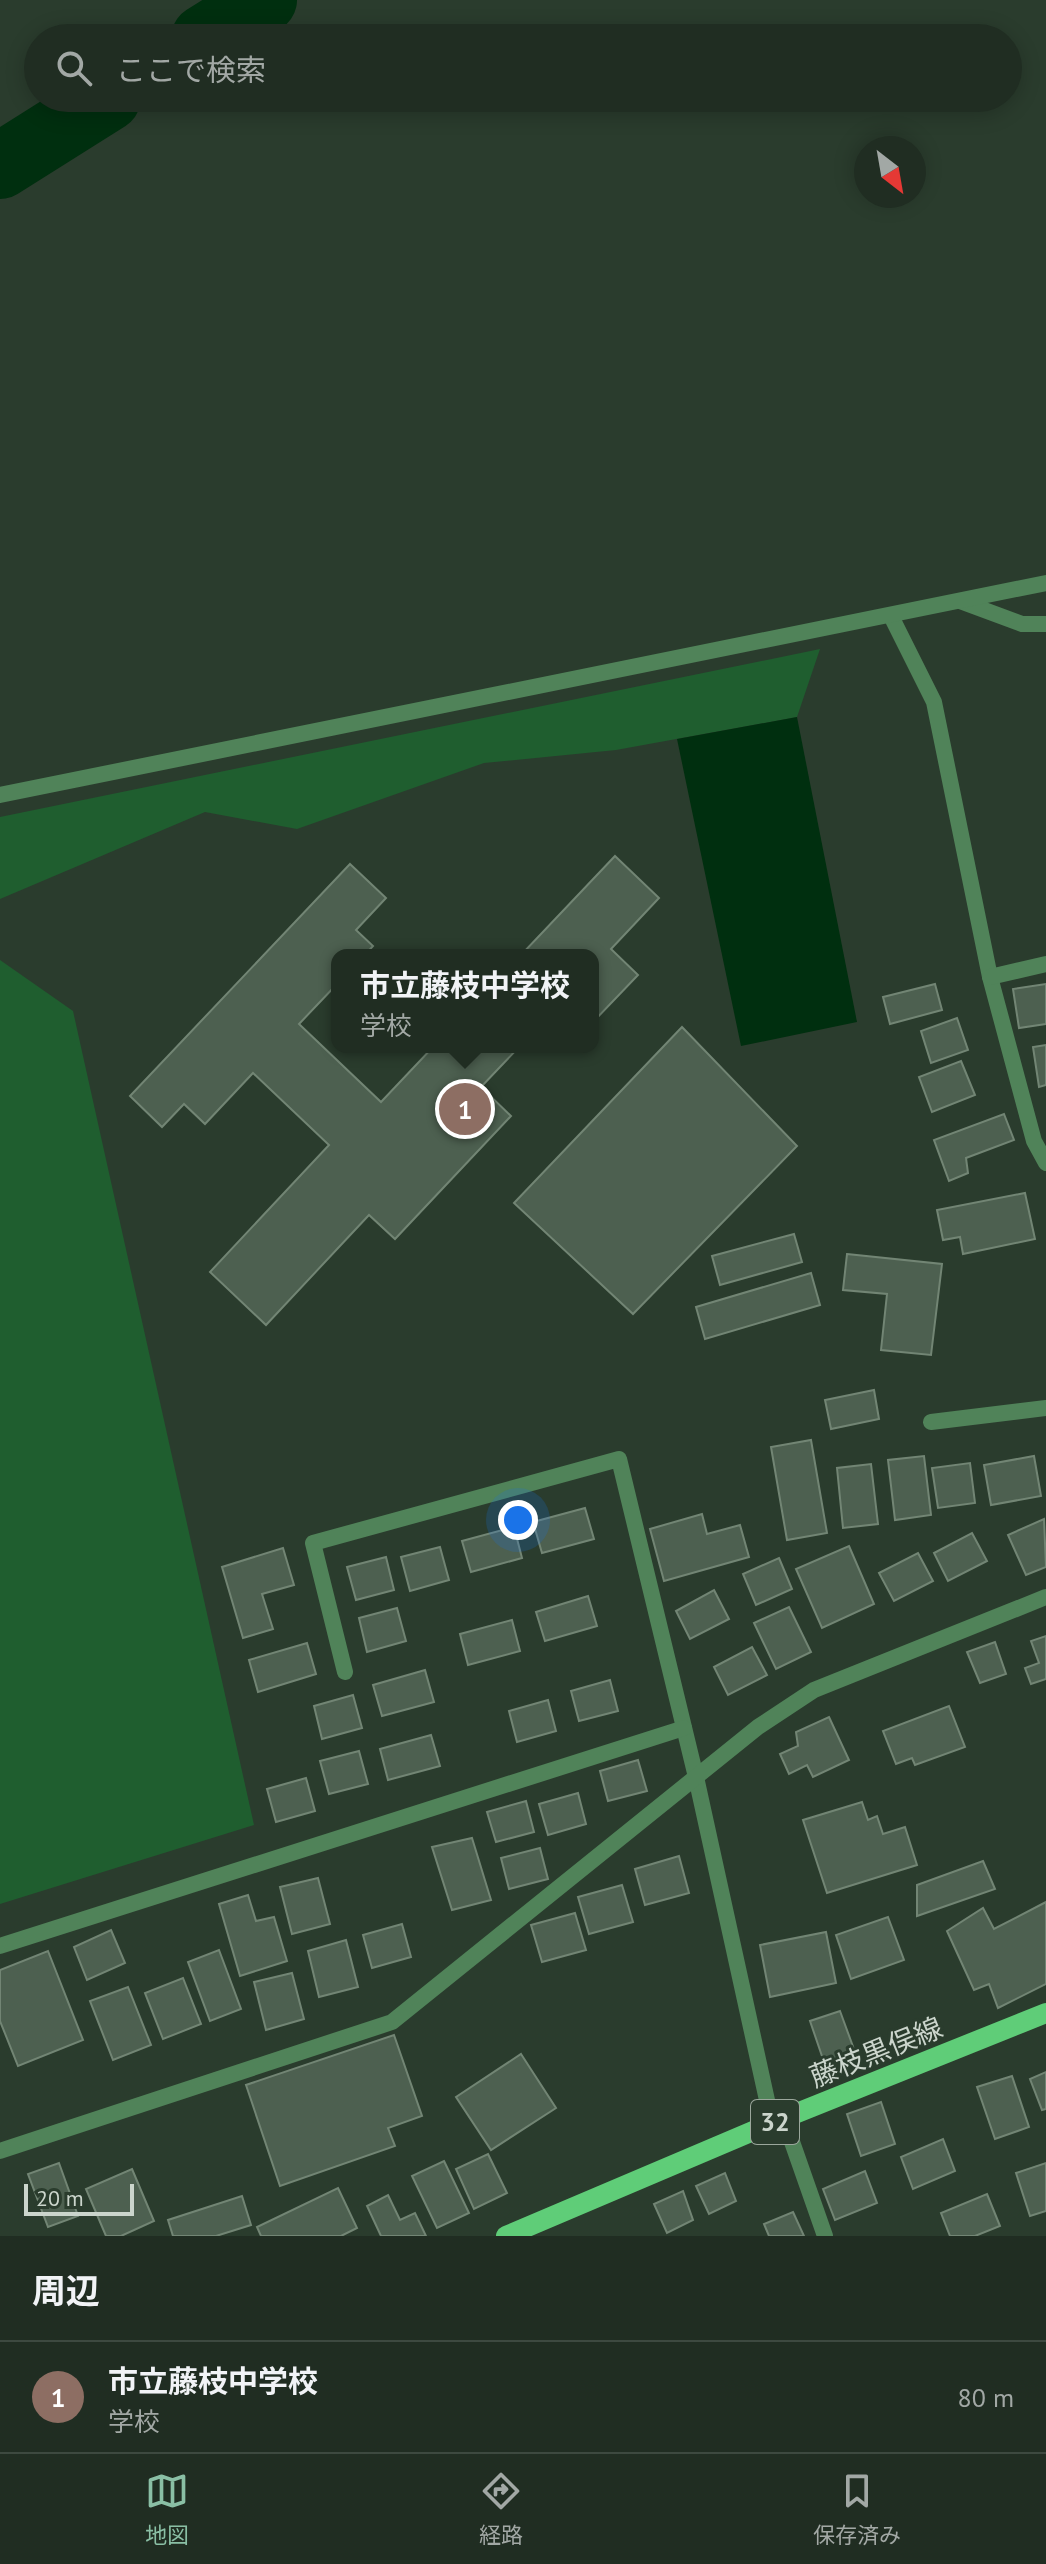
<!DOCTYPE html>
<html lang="ja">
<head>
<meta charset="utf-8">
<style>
  :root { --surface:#202d22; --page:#2d392f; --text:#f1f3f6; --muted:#a2a8a5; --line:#3d4940; --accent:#8abfa5 }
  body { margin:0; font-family:"PT Sans","Noto Sans JP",sans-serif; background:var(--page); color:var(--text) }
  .compass { position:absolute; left:854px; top:136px; width:72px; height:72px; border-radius:50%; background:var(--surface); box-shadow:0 4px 20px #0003; rotate:149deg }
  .scale { position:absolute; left:24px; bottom:20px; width:110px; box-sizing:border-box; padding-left:8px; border:4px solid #cbd5cc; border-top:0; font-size:22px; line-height:28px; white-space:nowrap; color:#cbd5cc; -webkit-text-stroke:6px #2a3c2d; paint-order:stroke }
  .you { position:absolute; left:518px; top:1520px; width:28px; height:28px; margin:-20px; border:6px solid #fff; border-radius:50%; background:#1a73e8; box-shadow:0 0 0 12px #1a73e833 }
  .badge { display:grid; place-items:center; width:52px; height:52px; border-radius:50%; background:var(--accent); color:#fff; font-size:26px; font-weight:700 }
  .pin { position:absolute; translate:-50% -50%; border:4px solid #fff; box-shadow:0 2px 8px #0006 }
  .popup { position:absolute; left:331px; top:949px; width:268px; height:104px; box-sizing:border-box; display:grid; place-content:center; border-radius:16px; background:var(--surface); filter:drop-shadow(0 2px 6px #0005); font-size:26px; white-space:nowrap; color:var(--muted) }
  .popup b { font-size:30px; color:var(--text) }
  .popup::after { content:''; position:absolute; left:50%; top:100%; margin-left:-16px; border:16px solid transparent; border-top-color:var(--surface) }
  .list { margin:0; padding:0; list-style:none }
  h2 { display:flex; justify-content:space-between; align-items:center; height:104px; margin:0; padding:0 32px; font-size:34px }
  h2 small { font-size:26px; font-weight:400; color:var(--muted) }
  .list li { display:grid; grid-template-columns:52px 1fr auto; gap:24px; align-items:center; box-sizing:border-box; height:112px; padding:0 32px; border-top:2px solid var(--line) }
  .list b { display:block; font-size:30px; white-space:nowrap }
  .list p { margin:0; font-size:26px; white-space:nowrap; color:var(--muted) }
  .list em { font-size:26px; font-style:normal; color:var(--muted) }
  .icon { flex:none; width:44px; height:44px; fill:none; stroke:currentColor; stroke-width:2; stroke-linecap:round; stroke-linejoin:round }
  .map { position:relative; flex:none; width:1046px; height:2236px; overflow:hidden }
  .search { position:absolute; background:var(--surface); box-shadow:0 4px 20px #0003; left:24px; right:24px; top:24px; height:88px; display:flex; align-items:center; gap:20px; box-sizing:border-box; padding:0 28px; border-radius:44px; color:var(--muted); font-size:30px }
  .sheet { height:216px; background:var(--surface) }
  nav { display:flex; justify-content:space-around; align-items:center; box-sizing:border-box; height:112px; border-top:2px solid var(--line); background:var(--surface); font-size:22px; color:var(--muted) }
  nav a { display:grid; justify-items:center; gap:4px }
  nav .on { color:var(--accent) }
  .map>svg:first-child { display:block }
  .green { fill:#1f5e2f }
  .water { fill:#002f0f }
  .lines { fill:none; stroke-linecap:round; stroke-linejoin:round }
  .river { stroke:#002f0f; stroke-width:66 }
  .building { fill:#4d6050; stroke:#728574; stroke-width:2 }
  .minor { stroke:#508359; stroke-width:16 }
  .primary { stroke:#5fcd78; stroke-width:20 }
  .labels { text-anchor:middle; stroke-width:6; stroke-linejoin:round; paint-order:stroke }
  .shield { fill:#2a3c2d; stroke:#9ba79c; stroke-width:2 }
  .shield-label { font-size:26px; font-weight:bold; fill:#cbd5cc }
  .street-label { font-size:28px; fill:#cbd5cc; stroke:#2a3c2d }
</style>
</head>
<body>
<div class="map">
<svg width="1046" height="2236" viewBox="0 0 1046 2236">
  <rect width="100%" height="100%" fill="#2a3c2d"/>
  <!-- green -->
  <g class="green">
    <path d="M820,649L797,717L616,750L484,763L297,829L205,812L0,899V817Z"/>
    <path d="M0,960L73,1011L254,1825L0,1904Z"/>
  </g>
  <!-- water -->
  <path class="water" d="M797,717L857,1022L741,1046L677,739Z"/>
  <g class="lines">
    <!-- river -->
    <g class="river">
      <path d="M204,38L264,0"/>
      <path d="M0,166L108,98"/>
    </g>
  </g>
  <!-- building -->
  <g class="building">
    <path d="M615,856L659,898L611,949L638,975L593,1022V955H521Z"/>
    <path d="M350,864L386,898L356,930L373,946L365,955H337V984L299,1024L381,1102L433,1047H519L481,1087L511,1116L395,1239L369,1215L266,1325L210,1272L329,1145L253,1073L205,1124L184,1104L162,1127L130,1096Z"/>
    <path d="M935,984L942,1010L890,1024L883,997Z"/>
    <path d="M1046,984V1024L1019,1028L1013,989Z"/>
    <path d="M957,1018L968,1050L931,1063L921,1031Z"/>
    <path d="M682,1027L797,1146L633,1314L514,1203Z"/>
    <path d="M1046,1045V1085L1039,1087L1033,1047Z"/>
    <path d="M961,1061L975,1095L932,1112L919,1077Z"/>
    <path d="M1004,1114L1014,1140L966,1158L968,1173L949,1181L934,1140Z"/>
    <path d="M1025,1193L1035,1239L963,1254L960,1237L943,1240L937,1210Z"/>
    <path d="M794,1234L802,1262L720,1285L712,1256Z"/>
    <path d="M847,1254L942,1264L931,1355L881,1350L887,1294L843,1290Z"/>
    <path d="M811,1273L820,1305L705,1339L696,1307Z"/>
    <path d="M874,1390L879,1419L831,1429L825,1400Z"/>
    <path d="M811,1440L827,1533L787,1540L771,1447Z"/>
    <path d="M924,1456L931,1515L895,1520L888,1460Z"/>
    <path d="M1034,1456L1041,1496L991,1505L984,1465Z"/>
    <path d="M970,1463L975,1503L938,1508L932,1468Z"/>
    <path d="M871,1464L878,1524L843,1528L837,1468Z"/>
    <path d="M585,1508L594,1539L542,1553L533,1522Z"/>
    <path d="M702,1514L707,1534L740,1525L749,1557L664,1581L650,1529Z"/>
    <path d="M1044,1519L1046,1567L1026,1575L1008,1535Z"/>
    <path d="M514,1527L522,1558L471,1572L462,1541Z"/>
    <path d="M972,1533L987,1561L948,1581L934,1553Z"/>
    <path d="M849,1546L874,1604L822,1628L796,1569Z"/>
    <path d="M440,1547L449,1580L410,1591L401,1557Z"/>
    <path d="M283,1548L294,1585L262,1594L273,1629L243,1638L222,1567Z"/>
    <path d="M918,1553L933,1581L894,1601L879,1573Z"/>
    <path d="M386,1557L394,1590L356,1600L347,1567Z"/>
    <path d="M779,1558L792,1589L756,1605L743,1574Z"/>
    <path d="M714,1590L729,1619L690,1639L676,1611Z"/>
    <path d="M588,1596L597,1626L545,1641L536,1612Z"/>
    <path d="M789,1607L811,1652L776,1669L754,1623Z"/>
    <path d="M397,1608L406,1641L367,1652L359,1618Z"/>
    <path d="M512,1620L520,1651L468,1665L460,1634Z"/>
    <path d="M1046,1636V1679L1031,1684L1025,1668L1039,1663L1031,1641Z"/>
    <path d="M995,1642L1006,1674L980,1683L967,1652Z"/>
    <path d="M307,1643L316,1674L258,1692L249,1660Z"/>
    <path d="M752,1647L767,1675L728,1695L714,1667Z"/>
    <path d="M425,1670L434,1702L382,1716L373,1685Z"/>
    <path d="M610,1680L618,1711L579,1721L571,1691Z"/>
    <path d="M353,1695L362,1728L322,1739L314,1706Z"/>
    <path d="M548,1700L556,1731L517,1742L509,1711Z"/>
    <path d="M949,1706L965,1747L915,1765L912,1758L896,1764L883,1731Z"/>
    <path d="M829,1717L849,1760L813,1777L807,1765L789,1774L780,1754L798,1746L796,1732Z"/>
    <path d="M431,1735L440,1766L388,1780L380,1749Z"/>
    <path d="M359,1751L368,1784L329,1794L320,1761Z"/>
    <path d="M638,1760L647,1791L608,1801L600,1771Z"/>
    <path d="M306,1778L315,1811L276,1822L267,1789Z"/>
    <path d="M578,1793L586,1824L548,1835L539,1804Z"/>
    <path d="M526,1801L534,1832L496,1842L487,1812Z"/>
    <path d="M862,1802L868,1820L877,1816L883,1834L905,1827L917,1865L827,1893L803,1820Z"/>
    <path d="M472,1838L491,1900L452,1910L432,1847Z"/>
    <path d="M540,1848L548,1879L509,1889L501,1858Z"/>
    <path d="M679,1856L689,1893L645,1905L635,1869Z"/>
    <path d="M983,1861L995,1889L917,1916V1885Z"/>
    <path d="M318,1878L330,1924L292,1934L280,1887Z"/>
    <path d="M622,1885L633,1922L589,1934L578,1897Z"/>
    <path d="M248,1895L256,1921L274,1917L287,1961L240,1976L219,1904Z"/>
    <path d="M1046,1902V1984L998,2008L989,1984L974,1990L947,1931L983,1908L994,1929Z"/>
    <path d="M575,1913L586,1950L542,1962L531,1925Z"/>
    <path d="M888,1917L904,1960L851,1979L836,1935Z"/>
    <path d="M402,1924L411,1957L372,1968L363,1935Z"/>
    <path d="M111,1930L125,1963L87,1980L74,1947Z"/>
    <path d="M826,1932L836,1983L770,1997L760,1945Z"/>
    <path d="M346,1940L358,1987L319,1997L308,1951Z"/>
    <path d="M219,1950L241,2009L210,2021L188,1962Z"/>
    <path d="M48,1951L83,2040L18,2066L0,2021V1970Z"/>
    <path d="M292,1973L304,2019L266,2030L254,1982Z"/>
    <path d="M183,1978L201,2024L163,2039L145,1993Z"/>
    <path d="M128,1987L151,2045L113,2060L90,2001Z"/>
    <path d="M840,2011L855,2052L824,2062L810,2021Z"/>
    <path d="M394,2035L422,2116L388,2128L395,2146L280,2186L246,2085Z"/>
    <path d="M521,2054L556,2108L491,2150L456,2097Z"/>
    <path d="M1046,2072V2109L1042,2110L1030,2079Z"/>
    <path d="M1012,2076L1029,2127L995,2139L977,2087Z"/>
    <path d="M881,2102L895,2144L861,2156L847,2114Z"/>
    <path d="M943,2139L955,2171L913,2189L901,2157Z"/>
    <path d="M488,2154L507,2193L474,2209L456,2169Z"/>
    <path d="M444,2161L469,2213L437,2228L412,2176Z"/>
    <path d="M59,2163L78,2216L48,2227L28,2174Z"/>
    <path d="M1046,2163V2211L1030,2216L1016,2173Z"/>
    <path d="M132,2169L154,2221L121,2236H106L86,2189Z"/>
    <path d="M865,2171L877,2203L835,2220L823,2189Z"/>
    <path d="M725,2173L736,2201L709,2214L696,2186Z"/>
    <path d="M338,2188L357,2228L341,2236H261L257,2227Z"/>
    <path d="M683,2191L693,2220L667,2233L654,2204Z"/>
    <path d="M987,2194L1000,2226L975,2236H950L941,2213Z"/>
    <path d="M388,2195L400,2220L415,2213L426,2236H381L367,2206Z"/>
    <path d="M242,2196L251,2225L216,2236H173L168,2220Z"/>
    <path d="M793,2212L804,2236H769L764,2224Z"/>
  </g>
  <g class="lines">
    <!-- minor -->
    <g class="minor">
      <path d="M960,601L1022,624H1046"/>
      <path d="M891,616L934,702L990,977L1034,1141L1046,1163"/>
      <path d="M0,795L1046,583"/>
      <path d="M990,977L1046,964"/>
      <path d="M931,1422L1046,1408"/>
      <path d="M345,1672L313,1543L619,1459L696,1777L772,2123"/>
      <path d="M0,1946L684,1728"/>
      <path d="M784,2119L825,2236"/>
      <path d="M0,2151L392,2022L758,1727L814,1690L1046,1597"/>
    </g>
    <!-- primary -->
    <path class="primary" d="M506,2236L772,2123L1046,2013"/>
  </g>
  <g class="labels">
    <!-- shield labels -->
    <rect class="shield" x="751" y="2100" width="48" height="44" rx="6"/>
    <g class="shield-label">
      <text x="775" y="2131">32</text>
    </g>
    <!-- street labels -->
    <g class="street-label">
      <text transform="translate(876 2052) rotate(-22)" y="10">藤枝黒俣線</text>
    </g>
  </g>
</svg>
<svg class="compass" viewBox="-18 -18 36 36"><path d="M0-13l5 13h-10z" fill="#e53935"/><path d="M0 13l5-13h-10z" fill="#a2a8a5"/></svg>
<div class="scale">20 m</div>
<div class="you"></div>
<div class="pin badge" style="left:465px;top:1109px;background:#8d6e63">1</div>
<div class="popup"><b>市立藤枝中学校</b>学校</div>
<div class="search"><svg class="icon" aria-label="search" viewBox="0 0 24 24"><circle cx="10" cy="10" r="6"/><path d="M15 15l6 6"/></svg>ここで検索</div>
</div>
<section class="sheet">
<h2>周辺<small></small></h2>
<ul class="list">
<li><span class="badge" style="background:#8d6e63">1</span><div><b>市立藤枝中学校</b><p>学校</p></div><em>80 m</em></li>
</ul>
</section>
<nav>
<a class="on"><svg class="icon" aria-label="map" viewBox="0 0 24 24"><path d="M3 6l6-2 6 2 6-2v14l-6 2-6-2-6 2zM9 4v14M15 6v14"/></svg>地図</a>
<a><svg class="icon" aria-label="directions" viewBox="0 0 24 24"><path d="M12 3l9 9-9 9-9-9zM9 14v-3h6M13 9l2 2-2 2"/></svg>経路</a>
<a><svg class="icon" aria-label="saved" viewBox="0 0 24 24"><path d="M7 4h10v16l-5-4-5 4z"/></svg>保存済み</a>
</nav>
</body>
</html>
